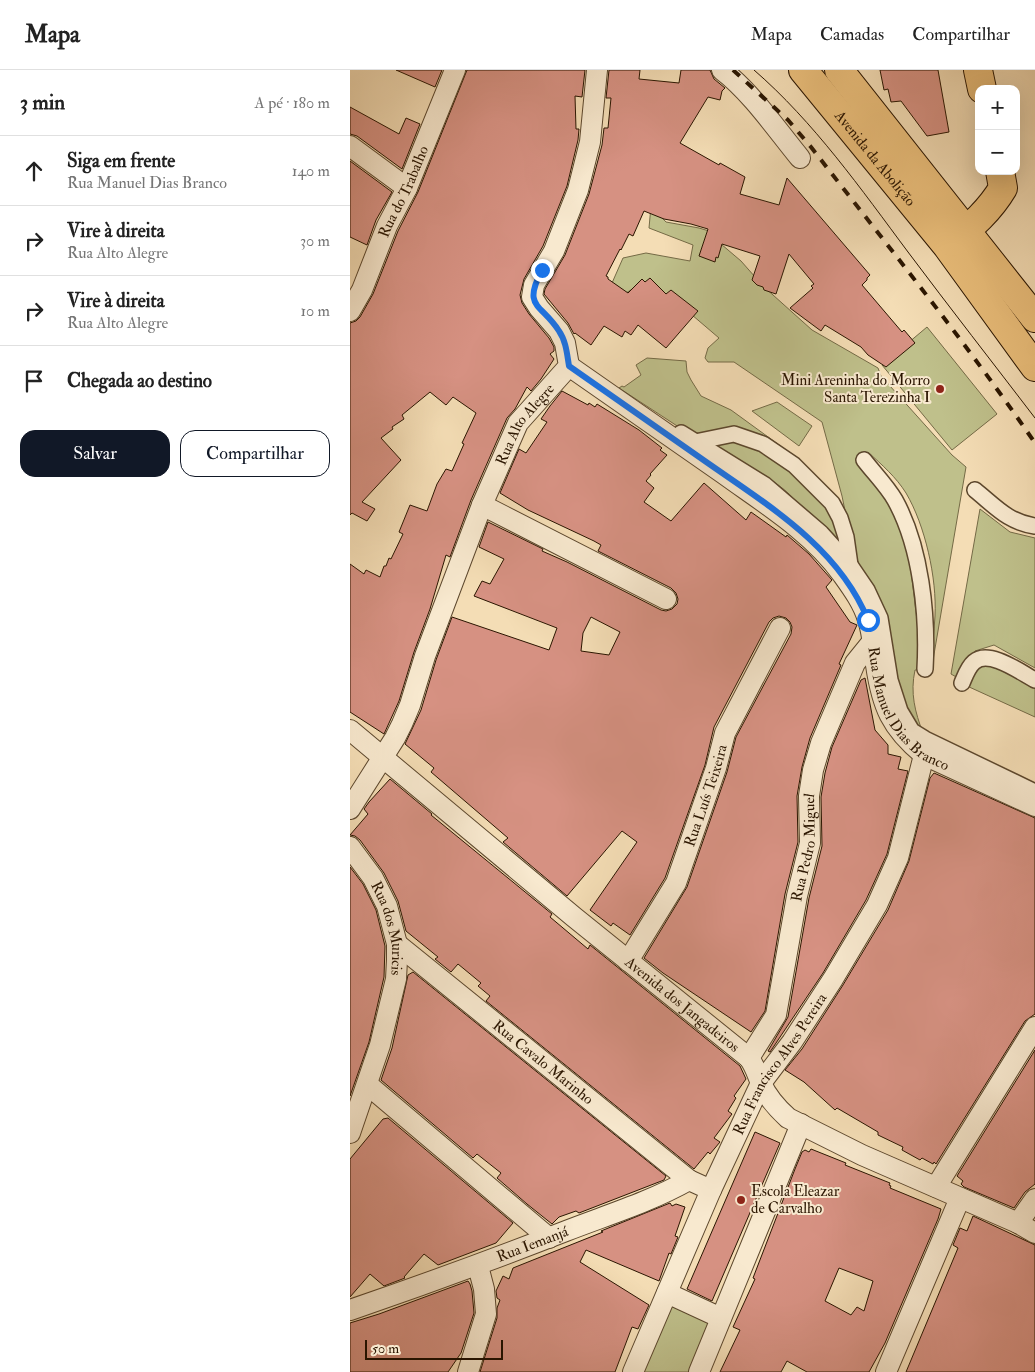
<!DOCTYPE html>
<html lang="pt">
<head>
<meta charset="utf-8">
<style>
  :root { --surface:#fff; --page:#f6f6f6; --text:#222; --muted:#767676; --line:#e0e0e0; --accent:#111827 }
  body { margin:0; font-family:"IM FELL Double Pica",serif; background:var(--page); color:var(--text) }
  .controls { position:absolute; right:15px; top:15px; display:grid; overflow:hidden; border-radius:10px; box-shadow:0 5px 20px #0002 }
  .controls button { width:45px; height:45px; display:grid; place-items:center; padding:0; border:0; border-bottom:1px solid var(--line); background:var(--surface); color:var(--text); font:25px sans-serif }
  .scale { position:absolute; left:15px; bottom:12px; width:138px; box-sizing:border-box; padding-left:5px; border:2px solid #2a1500; border-top:0; font-size:14px; line-height:18px; white-space:nowrap; color:#2a1500; -webkit-text-stroke:4px #f8e9cf; paint-order:stroke }
  .stop { position:absolute; width:15px; height:15px; margin:-11px; border:4px solid #1a73e8; border-radius:50%; background:#fff }
  .stop.end { background:#1a73e8; border-color:#fff; box-shadow:0 1px 5px #0008 }
  .list { margin:0; padding:0; list-style:none }
  h2 { display:flex; justify-content:space-between; align-items:center; height:65px; margin:0; padding:0 20px; font-size:21px }
  h2 small { font-size:16px; font-weight:400; color:var(--muted) }
  .list li { display:grid; grid-template-columns:32px 1fr auto; gap:15px; align-items:center; box-sizing:border-box; height:70px; padding:0 20px; border-top:1px solid var(--line) }
  .list b { display:block; font-size:19px; white-space:nowrap }
  .list p { margin:0; font-size:16px; white-space:nowrap; color:var(--muted) }
  .list em { font-size:16px; font-style:normal; color:var(--muted) }
  .actions { display:flex; gap:10px; padding:15px 20px }
  .actions a { flex:1; padding:11px 0; border:1px solid var(--accent); border-radius:15px; text-align:center; font-size:18px; color:var(--accent) }
  .actions .main { background:var(--accent); color:#fff }
  .icon { flex:none; width:28px; height:28px; fill:none; stroke:currentColor; stroke-width:2; stroke-linecap:round; stroke-linejoin:round }
  .map { position:relative; flex:none; width:685px; height:1302px; overflow:hidden }
  header { display:flex; align-items:center; gap:30px; box-sizing:border-box; height:70px; padding:0 25px; background:var(--surface); border-bottom:1px solid var(--line) }
  header strong { font-size:24px }
  nav { display:flex; gap:28px; margin-inline-start:auto; font-size:18px }
  main { display:flex }
  aside { flex:1; background:var(--surface) }
  .map>svg:first-child { display:block }
  .green { fill:#bfc08b; stroke:#746a46 }
  .building { fill:#d69182; stroke:#2a1500; fill-rule:evenodd }
  .lines { fill:none; stroke-linecap:round; stroke-linejoin:round }
  .pedestrian-casing { stroke:#5c472d; stroke-width:18 }
  .minor-casing { stroke:#5c472d; stroke-width:22 }
  .primary-casing { stroke:#2a1500; stroke-width:30 }
  .pedestrian { stroke:#f8e9cf; stroke-width:15 }
  .minor { stroke:#f8e9cf; stroke-width:20 }
  .primary { stroke:#eabe7a; stroke-width:28 }
  .tram { stroke:#2a1500; stroke-width:1 }
  .rail { stroke:#2a1500; stroke-width:4; stroke-dasharray:9 9; stroke-linecap:butt }
  .route { stroke:#1a73e8; stroke-width:6 }
  .poi-dot { fill:#8f2418; stroke:#f8e9cf; stroke-width:2 }
  .labels { text-anchor:middle; stroke-width:4; stroke-linejoin:round; paint-order:stroke }
  .street-label { font-size:15px; fill:#2a1500; stroke:#f8e9cf }
  .poi-label { font-size:15px; fill:#2a1500; stroke:#f8e9cf; text-anchor:end }
</style>
</head>
<body>
<header>
<strong>Mapa</strong>
<nav><a>Mapa</a><a>Camadas</a><a>Compartilhar</a></nav>
</header>
<main>
<aside>
<h2>3 min<small>A pé · 180 m</small></h2>
<ul class="list">
<li><svg class="icon" aria-label="ahead" viewBox="0 0 24 24"><path d="M12 20V5M6 11l6-6 6 6"/></svg><div><b>Siga em frente</b><p>Rua Manuel Dias Branco</p></div><em>140 m</em></li>
<li><svg class="icon" aria-label="right" viewBox="0 0 24 24"><path d="M7 20v-9h11M14 6l5 5-5 5"/></svg><div><b>Vire à direita</b><p>Rua Alto Alegre</p></div><em>30 m</em></li>
<li><svg class="icon" aria-label="right" viewBox="0 0 24 24"><path d="M7 20v-9h11M14 6l5 5-5 5"/></svg><div><b>Vire à direita</b><p>Rua Alto Alegre</p></div><em>10 m</em></li>
<li><svg class="icon" aria-label="arrive" viewBox="0 0 24 24"><path d="M6 21V4h12l-3 4 3 4H6"/></svg><div><b>Chegada ao destino</b></div></li>
</ul>
<div class="actions"><a class="main">Salvar</a><a>Compartilhar</a></div>
</aside>
<div class="map">
<svg width="685" height="1302" viewBox="0 0 685 1302">
  <rect width="100%" height="100%" fill="#f4ddb5"/>
  <filter id="stains"><feTurbulence type="fractalNoise" baseFrequency=".004" numOctaves="4"/><feColorMatrix values="0 0 0 0 .2 0 0 0 0 .09 0 0 0 0 .02 0 0 0 .5 -.17"/></filter>
  <radialGradient id="worn" r=".72"><stop offset=".6" stop-color="#630" stop-opacity="0"/><stop offset="1" stop-color="#630" stop-opacity=".3"/></radialGradient>
  <!-- green -->
  <g class="green">
    <path d="M301,136L316,152L349,158L369,164L371,174L391,191L413,216L462,260L528,298L531,306L602,385L616,397L582,596C582,579 584,562 585,546C587,508 575,455 556,423C546,407 532,395 519,383L508,392L542,437L559,484L569,567V600H565C560,623 565,642 573,663L561,651L505,490L492,426L472,352L384,292H358L355,288L358,278L369,268L328,233L290,214L276,223L262,213L273,188L296,183L340,191L343,175L299,158Z"/>
    <path d="M577,257L647,344L602,380L532,295Z"/>
    <path d="M297,288L336,291L337,302L341,310L351,326L381,340L447,388L413,369L344,367L269,318L272,316L274,317L291,305L286,295Z"/>
    <path d="M427,332L462,356L449,376L402,341Z"/>
    <path d="M384,370L412,379L439,398L478,434L493,478L450,438C439,414 381,387 357,374Z"/>
    <path d="M630,439L660,462L685,468V598L644,575L625,581L608,608L601,604Z"/>
    <path d="M632,595L646,596L685,617V647L617,616L625,598Z"/>
    <path d="M319,1232L362,1250L340,1302H290Z"/>
  </g>
  <!-- building -->
  <g class="building">
    <path d="M46,0H92L85,17Z"/>
    <path d="M117,0H235L232,27L225,26L226,59H229L228,70L217,116L193,176L174,209L170,225L172,233L179,244L199,268L204,277V281L200,284L204,289L191,309L181,321L177,317L165,339L157,348L121,430L100,487L96,485L80,539L64,582L49,631L34,664L0,642V494L14,504L16,500L30,507L34,496H36L39,488L41,489L53,464L49,462L60,435L77,441L87,414L96,399L102,401L114,374L112,373L126,343L103,327L96,335L80,322L52,345L54,349L42,357L43,359L31,368L51,390L12,432L25,439L17,451L2,443L0,445V253L6,251L10,247L23,224L48,161L68,122Z"/>
    <path d="M259,0H290L289,9L329,13L331,0H360L364,9L375,18L372,21L370,30L358,27L330,73L369,95L370,93L395,107L390,124L429,135L437,108L520,205L517,208V210L512,215L552,262L554,260L565,273L536,297L518,285L511,277L475,255L471,261L440,238L463,218L461,216L464,214L439,184L426,224L414,220L413,217L407,215L402,210L410,186L372,174L368,188L366,187L365,192L349,186L358,159L341,154L314,149L294,141L283,166L279,164L271,180L270,179L256,206L258,207V209L278,223L292,209L295,212L300,208L316,224L321,220L348,241L316,278L288,255L281,265L275,261L272,267L254,256L241,275L225,263L224,264L218,253L194,224L195,219L215,185L239,124L252,75L254,58H258L261,28H256Z"/>
    <path d="M530,0H588L599,62L577,66L551,31L541,32L538,19L534,20Z"/>
    <path d="M0,37L49,64L56,48L70,54L52,99L7,66L0,64Z"/>
    <path d="M0,91L42,122L26,150L17,175L0,167Z"/>
    <path d="M212,321L238,335L239,333L245,337L247,334L289,360L312,378L310,380L317,385L300,404L301,405L296,411L304,418L294,432L321,451L354,413L396,450L401,442L436,467L437,465L459,484L482,510L476,517L500,552L507,555L489,594L491,595L460,668L452,697L447,726L448,772L435,824L415,941L401,962L313,903L294,888L337,817L377,702L386,667L441,564L442,557L440,552L436,548L429,546L423,548L419,552L364,657L355,695L315,808L280,865L263,853L261,856L240,840L287,772L272,761L217,826L153,772L158,768L81,702L84,698L55,674L71,640L86,590L102,547L199,580L207,558L124,526L132,511L140,514L154,489L129,477L138,452L193,479L192,481L217,492L311,540L316,541L322,539L327,534L328,529L326,523L321,518L248,481L251,475L244,471L178,440L150,423L169,379L176,383L197,352L191,349L200,336ZM241,547L270,562L259,585L231,581L233,563Z"/>
    <path d="M515,608L525,660L538,675V684L551,687L548,699L558,701L537,784L516,830L473,903L420,982L418,981L438,947L459,828L472,776L471,727L475,703L482,677L511,610Z"/>
    <path d="M584,703L685,748V944L675,951L586,1094L584,1092L583,1094L572,1088L570,1090L552,1080L553,1077L528,1065V1062L487,1038L485,1040L454,1012L435,1000L452,979L493,915L538,840L559,791L580,708Z"/>
    <path d="M40,709L82,744L81,745L202,844L200,847L238,879L240,875L390,996L396,1009L384,1026L386,1028L378,1041L382,1044L364,1068L370,1072L360,1084L358,1082L344,1099L136,931L140,926L128,916L131,913L108,894L101,902L85,889L88,887L56,861L48,831L34,803L10,770L5,766L0,765L18,744L14,739L19,732Z"/>
    <path d="M0,797L13,814L26,840L35,876L34,907L19,972L0,1026Z"/>
    <path d="M63,902L316,1106L314,1110L229,1143L226,1141L209,1147L202,1154L177,1134L147,1108L151,1103L127,1084L123,1088L31,1010L42,978L58,905Z"/>
    <path d="M685,980V1114L675,1122L664,1138L614,1117L611,1114L613,1111L607,1106Z"/>
    <path d="M38,1048L163,1153L146,1173L88,1195L74,1184L54,1207L55,1208L34,1216L20,1204L0,1227V1089L33,1049Z"/>
    <path d="M405,1062L430,1073L362,1231L337,1219Z"/>
    <path d="M461,1079L496,1093L495,1095L540,1113L539,1115L541,1116L540,1118L591,1139L588,1149L535,1273L519,1302H457L437,1291L431,1302H370L390,1260L383,1257L405,1209L403,1208L445,1099L452,1082L455,1080L459,1082ZM489,1198L523,1211L514,1241L507,1237L501,1245L475,1231Z"/>
    <path d="M320,1133L322,1136L326,1134L335,1137L325,1166L328,1167L321,1184L319,1183L309,1211L236,1180L230,1192L299,1235L288,1259L282,1257L265,1302H130L147,1248V1238L150,1230L147,1228L146,1221L153,1206L159,1209L163,1198L253,1162L251,1161Z"/>
    <path d="M623,1146L685,1175V1302H556L608,1178L603,1175L610,1158L617,1161Z"/>
    <path d="M118,1211L120,1214L122,1221L124,1243L111,1283L98,1302H0V1253L29,1244Z"/>
  </g>
  <g class="lines">
    <defs>
      <g id="pedestrian">
        <path d="M331,363L415,415L471,463L500,495L517,520L530,548L540,610L550,641L562,661L575,669L685,722"/>
        <path d="M345,372L384,364L413,374L444,395L482,433L490,448L496,467L500,495"/>
        <path d="M514,390C524,403 537,416 545,430C571,477 578,545 575,599"/>
        <path d="M625,420C646,437 658,452 685,456"/>
        <path d="M612,613C615,606 618,597 624,592C639,579 670,602 685,610"/>
      </g>
      <g id="minor">
        <path d="M372,0C401,22 427,60 450,88"/>
        <path d="M0,76L57,118"/>
        <path id="s1" d="M0,241L12,220L37,156L57,118L105,0"/>
        <path id="s2" d="M219,296C271,332 322,368 374,404C414,433 463,463 492,504C502,518 513,533 518,550C523,564 523,580 526,595C532,636 541,658 574,685L685,736"/>
        <path d="M132,435L316,529"/>
        <path id="s3" d="M0,660L224,847L399,988C405,996 407,1004 411,1013C417,1027 427,1038 438,1048L512,1085L668,1153L685,1163"/>
        <path id="s4" d="M0,739L45,668L52,654L60,635L75,586L132,435L168,353L219,296L215,273L209,261L189,238L182,227L184,215L204,181L228,120L240,72L247,0"/>
        <path id="s5" d="M0,777L23,808L37,836L47,874V890L46,909L30,975L0,1063"/>
        <path id="s6" d="M47,874L339,1110"/>
        <path id="s7" d="M278,891L326,813L366,698L375,663L430,558"/>
        <path id="s8" d="M399,988L426,945L447,826L460,773L459,726L463,700L471,673L505,593L522,572"/>
        <path d="M18,1015L199,1168"/>
        <path d="M586,1117L685,957"/>
        <path d="M668,1153L685,1129"/>
        <path d="M317,1223L371,1248"/>
        <path id="s9" d="M0,1240C73,1215 144,1189 216,1161C257,1145 300,1132 339,1110L361,1120"/>
        <path d="M118,1302L136,1244L134,1219L128,1196"/>
        <path id="s10" d="M283,1302L361,1120L411,1013L442,972L483,909L527,835L548,788L574,685"/>
        <path d="M349,1302L451,1054"/>
        <path d="M536,1302L610,1128"/>
      </g>
      <g id="primary">
        <path id="s11" d="M453,0L597,176L685,297"/>
        <path d="M489,0L685,248"/>
        <path d="M628,0L632,19"/>
        <path d="M602,172C622,156 640,140 653,118L650,101"/>
      </g>
    </defs>
    <!-- pedestrian casing -->
    <use href="#pedestrian" class="pedestrian-casing"/>
    <!-- minor casing -->
    <use href="#minor" class="minor-casing"/>
    <!-- primary casing -->
    <use href="#primary" class="primary-casing"/>
    <!-- pedestrian -->
    <use href="#pedestrian" class="pedestrian"/>
    <!-- minor -->
    <use href="#minor" class="minor"/>
    <!-- primary -->
    <use href="#primary" class="primary"/>
    <!-- tram -->
    <path class="tram" d="M404,0C464,52 511,119 558,182C600,238 643,293 685,348"/>
    <!-- rail -->
    <path class="rail" d="M383,0L438,50L461,77C537,175 615,271 685,373"/>
  </g>
  <g class="lines">
    <!-- route -->
    <path class="route" d="M192,200C172,238 191,233 209,261C216,271 217,284 219,296C263,327 308,358 352,389C416,434 488,476 518,550"/>
  </g>
  <!-- markers -->
  <g class="poi-dot">
    <circle cx="590" cy="319" r="5"/>
    <circle cx="391" cy="1130" r="5"/>
  </g>
  <g class="labels">
    <!-- street labels -->
    <g class="street-label">
      <text dy="5" stroke="none"><textPath href="#s11" startOffset="114">Avenida da Abolição</textPath></text>
      <text dy="5" stroke="none"><textPath href="#s1" startOffset="131">Rua do Trabalho</textPath></text>
      <text dy="5" stroke="none"><textPath href="#s4" startOffset="425">Rua Alto Alegre</textPath></text>
      <text dy="5" stroke="none"><textPath href="#s2" startOffset="500">Rua Manuel Dias Branco</textPath></text>
      <text dy="5" stroke="none"><textPath href="#s7" startOffset="184">Rua Luís Teixeira</textPath></text>
      <text dy="5" stroke="none"><textPath href="#s8" startOffset="221">Rua Pedro Miguel</textPath></text>
      <text dy="5" stroke="none"><textPath href="#s5" startOffset="92">Rua dos Muricis</textPath></text>
      <text dy="5" stroke="none"><textPath href="#s3" startOffset="431">Avenida dos Jangadeiros</textPath></text>
      <text dy="5" stroke="none"><textPath href="#s6" startOffset="188">Rua Cavalo Marinho</textPath></text>
      <text dy="5" stroke="none"><textPath href="#s10" startOffset="342">Rua Francisco Alves Pereira</textPath></text>
      <text dy="5" stroke="none"><textPath href="#s9" startOffset="194">Rua Iemanjá</textPath></text>
    </g>
    <!-- poi labels -->
    <g class="poi-label">
      <text x="580" y="315">Mini Areninha do Morro<tspan x="580" dy="17">Santa Terezinha I</tspan></text>
      <text x="401" y="1126" text-anchor="start">Escola Eleazar<tspan x="401" dy="17">de Carvalho</tspan></text>
    </g>
  </g>
  <rect width="100%" height="100%" filter="url(#stains)"/>
  <rect width="100%" height="100%" fill="url(#worn)"/>
</svg>
<div class="controls">
<button>+</button>
<button>−</button>
</div>
<div class="scale">50 m</div>
<div class="stop" style="left:518px;top:550px"></div>
<div class="stop end" style="left:192px;top:200px"></div>
</div>
</main>
</body>
</html>
